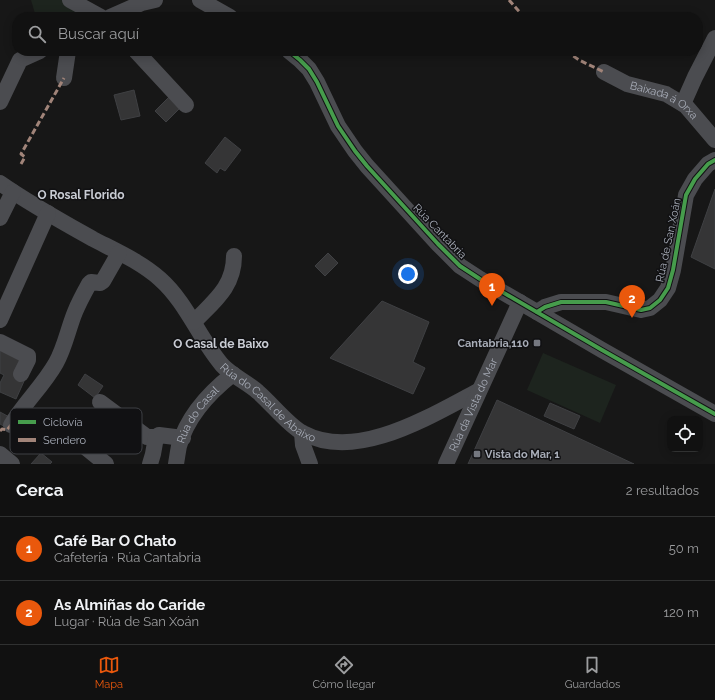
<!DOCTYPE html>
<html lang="es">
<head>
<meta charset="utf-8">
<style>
  :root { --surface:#111; --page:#1e1f1f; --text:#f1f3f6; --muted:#9c9d9f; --line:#303131; --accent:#ea580c }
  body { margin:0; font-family:Raleway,sans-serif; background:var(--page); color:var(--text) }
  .controls { position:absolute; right:12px; bottom:12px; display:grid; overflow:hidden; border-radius:8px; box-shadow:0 2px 10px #0003 }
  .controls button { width:36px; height:36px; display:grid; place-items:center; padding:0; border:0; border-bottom:1px solid var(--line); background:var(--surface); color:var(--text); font:20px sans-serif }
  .you { position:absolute; left:408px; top:274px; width:14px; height:14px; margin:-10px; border:3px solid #fff; border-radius:50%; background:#1a73e8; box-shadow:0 0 0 6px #1a73e833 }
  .badge { display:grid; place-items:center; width:26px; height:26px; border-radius:50%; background:var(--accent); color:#fff; font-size:13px; font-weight:700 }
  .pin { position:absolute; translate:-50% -33px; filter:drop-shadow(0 1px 2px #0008) }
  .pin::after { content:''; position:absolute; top:21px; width:14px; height:12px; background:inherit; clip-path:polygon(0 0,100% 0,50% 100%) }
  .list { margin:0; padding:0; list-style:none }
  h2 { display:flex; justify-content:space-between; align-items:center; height:52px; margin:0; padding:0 16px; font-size:17px }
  h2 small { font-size:13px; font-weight:400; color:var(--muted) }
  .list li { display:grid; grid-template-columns:26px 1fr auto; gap:12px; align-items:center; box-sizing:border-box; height:64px; padding:0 16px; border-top:1px solid var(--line) }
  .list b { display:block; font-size:15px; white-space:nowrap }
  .list p { margin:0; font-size:13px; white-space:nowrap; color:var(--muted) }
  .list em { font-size:13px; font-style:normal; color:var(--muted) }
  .icon { flex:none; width:22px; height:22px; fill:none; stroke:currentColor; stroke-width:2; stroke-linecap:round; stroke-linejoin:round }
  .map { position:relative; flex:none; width:715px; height:464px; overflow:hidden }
  .search { position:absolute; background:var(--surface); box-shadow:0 2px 10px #0003; left:12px; right:12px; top:12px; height:44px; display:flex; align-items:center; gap:10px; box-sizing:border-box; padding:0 14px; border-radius:16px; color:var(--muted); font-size:15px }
  .sheet { height:180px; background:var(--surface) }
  nav { display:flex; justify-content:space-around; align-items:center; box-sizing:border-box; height:56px; border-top:1px solid var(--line); background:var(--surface); font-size:11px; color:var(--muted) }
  nav a { display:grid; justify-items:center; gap:2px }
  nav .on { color:var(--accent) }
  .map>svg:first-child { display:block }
  .green { fill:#1d241e }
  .building { fill:#353536; stroke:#3f4043 }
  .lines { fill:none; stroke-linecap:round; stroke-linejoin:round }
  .minor { stroke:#4b4c50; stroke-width:16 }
  .quiet { stroke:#a18479; stroke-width:3; stroke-dasharray:6 3; stroke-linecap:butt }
  .cycleway-casing { stroke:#111113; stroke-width:6 }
  .cycleway { stroke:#469c4c; stroke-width:4 }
  .poi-dot { fill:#757880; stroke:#111113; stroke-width:1.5 }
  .labels { text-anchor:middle; stroke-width:3; stroke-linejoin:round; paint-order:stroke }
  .street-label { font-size:11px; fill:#a8adb8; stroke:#111113 }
  .poi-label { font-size:11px; font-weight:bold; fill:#a8adb8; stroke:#111113; text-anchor:end }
  .neighbourhood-label { font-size:12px; font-weight:bold; fill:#c9ccd4; stroke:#111113 }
  .key { fill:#111113; stroke:#3e4045; stroke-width:1 }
  .key-label { font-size:11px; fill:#a8adb8 }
</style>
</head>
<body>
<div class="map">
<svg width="715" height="464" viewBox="0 0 715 464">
  <rect width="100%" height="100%" fill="#171717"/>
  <!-- green -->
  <g class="green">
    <path d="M31,0H62L91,17H36Z"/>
    <path d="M543,353L616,385L600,423L527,390Z"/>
  </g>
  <!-- building -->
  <g class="building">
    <path d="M134,90L140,116L121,120L114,95Z"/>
    <path d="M171,95L182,106L166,122L155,111Z"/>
    <path d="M225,137L241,150L225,171L220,168L217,173L205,163Z"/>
    <path d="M715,189V269L691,257Z"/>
    <path d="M328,253L338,263L325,276L315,266Z"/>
    <path d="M382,301L429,322L413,362L425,368L413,394L330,358Z"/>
    <path d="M0,346L25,357V379L16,399L0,392V383L4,375L0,373Z"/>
    <path d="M85,374L103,386L95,398L78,385Z"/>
    <path d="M497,400L634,464H468Z"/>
    <path d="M550,403L580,416L574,429L544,416Z"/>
    <path d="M0,412L13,419L7,428L0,424Z"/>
    <path d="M41,453L52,462L50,464H31Z"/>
  </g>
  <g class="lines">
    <!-- minor -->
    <g class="minor">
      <path d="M70,0L101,17"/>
      <path d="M200,0L230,17"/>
      <path d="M110,17L142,3L155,0"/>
      <path d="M136,51L186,105"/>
      <path d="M289,51L300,60L309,69L317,82L338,126L355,151L367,166L438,244L460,266L480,279L602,350L715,414"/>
      <path id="s1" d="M604,72L627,84L666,94L686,106L715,140"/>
      <path d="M64,78L68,51"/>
      <path d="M0,102L20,60L40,51"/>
      <path d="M683,104L695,77L715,38"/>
      <path id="s2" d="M0,183C30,204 61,221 93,239C116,251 141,262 160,279C187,303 199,338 222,365C232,376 247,382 258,392C271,403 289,426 303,433C357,462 430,416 478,391"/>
      <path d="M0,218L13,192"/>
      <path d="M537,312L545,307L561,302H606L641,310L650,308L660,300L668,288L673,270L686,195L695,179L708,164L715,160"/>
      <path d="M0,320L48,213"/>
      <path d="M194,322C214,301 234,287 234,256"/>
      <path d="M0,342L28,356V360L21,374"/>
      <path d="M100,402L147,437H156"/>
      <path d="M11,425C24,403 43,386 56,363C65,347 68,329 75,312C79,302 84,293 89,284L91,282L100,283L103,281L119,253"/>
      <path d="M302,433L303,445L310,464"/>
      <path d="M79,442L106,464"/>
      <path d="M0,454L12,464"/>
      <path d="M150,464L153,454L156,437L159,435L183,438"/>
      <path id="s3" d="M176,464C177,458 178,451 179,446C187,417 210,392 233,374"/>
      <path id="s4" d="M446,464L520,302"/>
    </g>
    <!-- quiet -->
    <g class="quiet">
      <path d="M509,0L524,17"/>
      <path d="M566,51L579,60L604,72"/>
      <path d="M21,164L25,157L21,154L64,78"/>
      <path d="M0,431L2,429L7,430L11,425"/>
    </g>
    <defs>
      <g id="cycleway">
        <path d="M289,51L300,60L309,69L317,82L338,126L355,151L367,166L438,244L460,266L480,279L602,350L715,414"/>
        <path d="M537,312L545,307L561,302H606L641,310L650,308L660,300L668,288L673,270L686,195L695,179L708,164L715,160"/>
      </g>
    </defs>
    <!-- cycleway casing -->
    <use href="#cycleway" class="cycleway-casing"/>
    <!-- cycleway -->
    <use href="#cycleway" class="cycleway"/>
  </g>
  <!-- markers -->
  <g class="poi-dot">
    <rect x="533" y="339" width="8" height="8" rx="2"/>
    <rect x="473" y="450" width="8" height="8" rx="2"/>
  </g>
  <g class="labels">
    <!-- street labels -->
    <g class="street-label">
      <text dy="4" stroke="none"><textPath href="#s1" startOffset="67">Baixada á Orxa</textPath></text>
      <text transform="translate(440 231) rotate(46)" y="4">Rúa Cantabria</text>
      <text transform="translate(668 240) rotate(-78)" y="4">Rúa de San Xoán</text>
      <text dy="4" stroke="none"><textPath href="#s2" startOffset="353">Rúa do Casal de Abaixo</textPath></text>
      <text dy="4" stroke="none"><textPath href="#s4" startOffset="65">Rúa da Vista do Mar</textPath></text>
      <text dy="4" stroke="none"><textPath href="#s3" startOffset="55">Rúa do Casal</textPath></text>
    </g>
    <!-- poi labels -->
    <g class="poi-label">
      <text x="529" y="347">Cantabria,110</text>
      <text x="485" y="458" text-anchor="start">Vista do Mar, 1</text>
    </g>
    <!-- neighbourhood labels -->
    <g class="neighbourhood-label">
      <text x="81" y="199">O Rosal Florido</text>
      <text x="221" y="348">O Casal de Baixo</text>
    </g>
  </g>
  <!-- legend -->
  <rect x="10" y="408" width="132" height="46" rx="6" class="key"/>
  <rect x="18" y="420" width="18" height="4" fill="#469c4c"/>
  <rect x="18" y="438" width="18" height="4" fill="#a18479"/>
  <g class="key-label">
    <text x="43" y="426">Ciclovía</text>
    <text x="43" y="444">Sendero</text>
  </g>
</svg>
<div class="controls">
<button><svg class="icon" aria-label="locate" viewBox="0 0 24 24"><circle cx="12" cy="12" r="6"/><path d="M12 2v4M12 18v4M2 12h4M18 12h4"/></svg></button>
</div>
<div class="you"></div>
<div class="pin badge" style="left:492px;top:306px">1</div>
<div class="pin badge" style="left:632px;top:318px">2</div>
<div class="search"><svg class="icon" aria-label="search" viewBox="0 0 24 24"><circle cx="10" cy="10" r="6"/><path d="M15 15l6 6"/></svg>Buscar aquí</div>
</div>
<section class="sheet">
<h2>Cerca<small>2 resultados</small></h2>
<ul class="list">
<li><span class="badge">1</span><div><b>Café Bar O Chato</b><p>Cafetería · Rúa Cantabria</p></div><em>50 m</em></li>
<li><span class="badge">2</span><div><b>As Almiñas do Caride</b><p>Lugar · Rúa de San Xoán</p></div><em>120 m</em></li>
</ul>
</section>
<nav>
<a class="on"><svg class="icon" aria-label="map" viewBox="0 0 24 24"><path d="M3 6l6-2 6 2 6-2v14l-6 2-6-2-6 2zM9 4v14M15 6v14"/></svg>Mapa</a>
<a><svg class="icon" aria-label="directions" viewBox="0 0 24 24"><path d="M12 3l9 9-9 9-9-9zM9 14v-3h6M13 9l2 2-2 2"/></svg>Cómo llegar</a>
<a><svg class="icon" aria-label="saved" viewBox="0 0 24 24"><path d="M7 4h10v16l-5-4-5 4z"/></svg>Guardados</a>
</nav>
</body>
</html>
